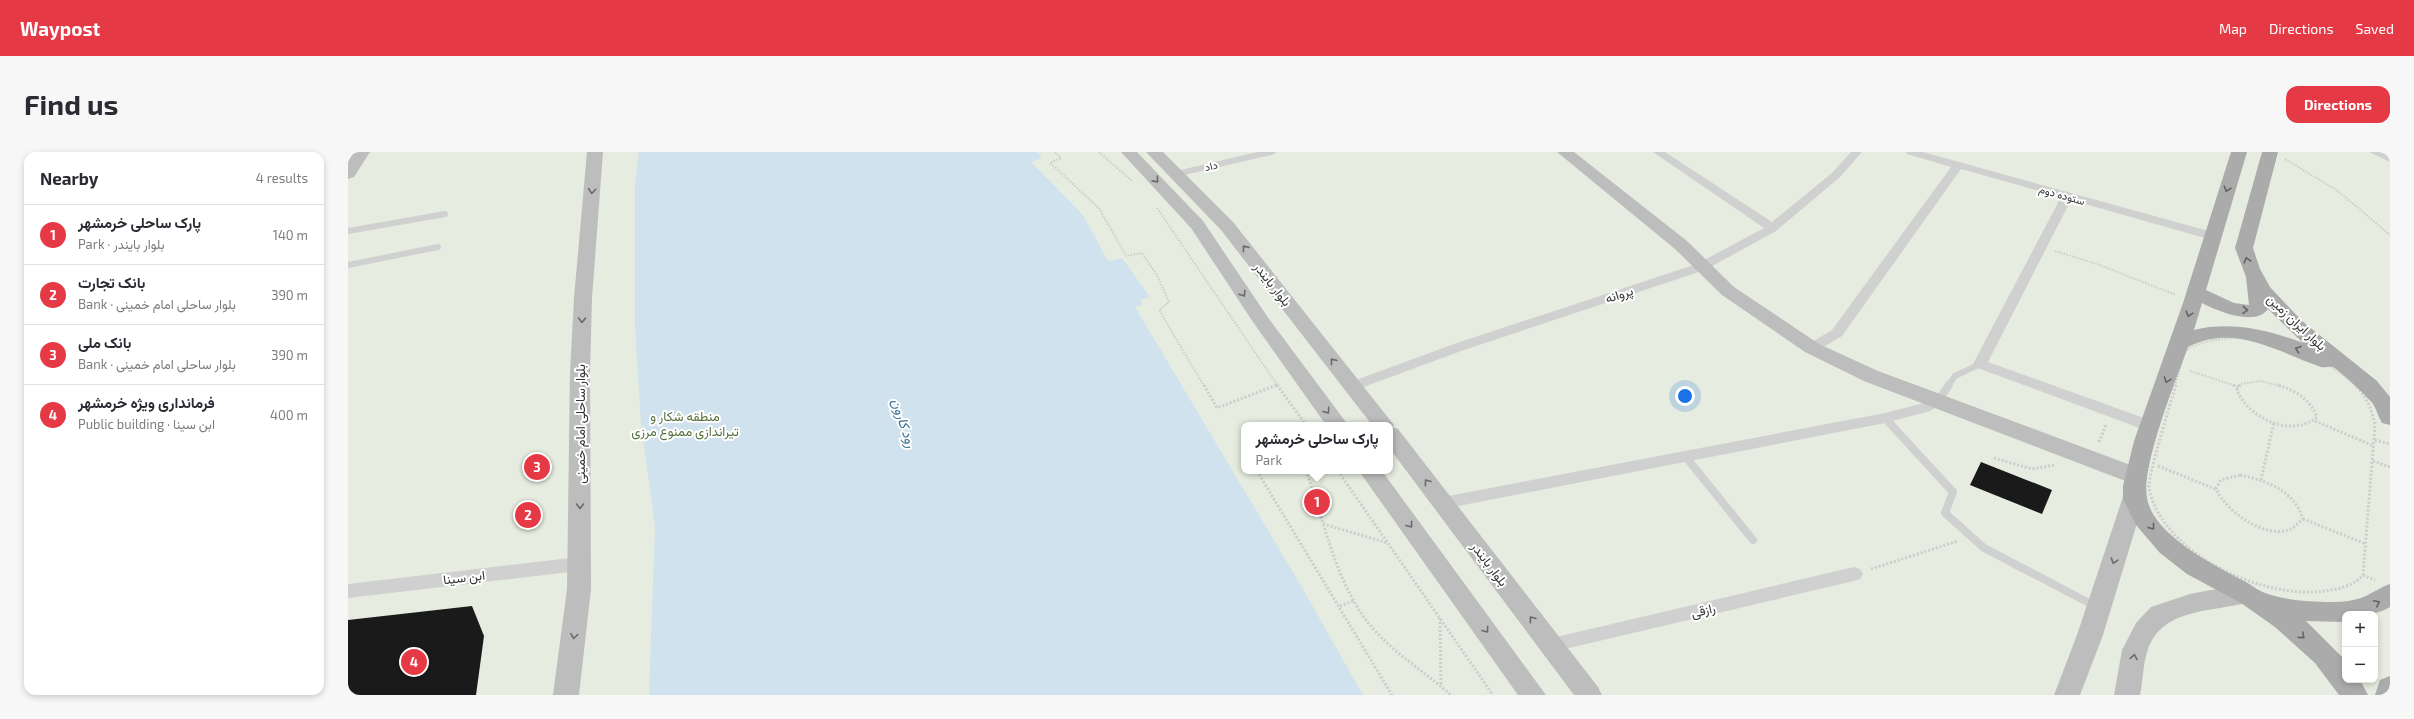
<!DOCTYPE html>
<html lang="en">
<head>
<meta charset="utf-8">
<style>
  :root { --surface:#fff; --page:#f7f7f7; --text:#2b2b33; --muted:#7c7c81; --line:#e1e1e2; --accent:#e63946 }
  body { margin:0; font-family:"Exo 2",Vazirmatn,sans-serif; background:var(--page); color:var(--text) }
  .controls { position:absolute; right:12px; bottom:12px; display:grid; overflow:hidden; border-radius:8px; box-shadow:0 2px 6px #0003 }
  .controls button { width:36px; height:36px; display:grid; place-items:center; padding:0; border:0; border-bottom:1px solid var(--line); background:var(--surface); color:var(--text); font:20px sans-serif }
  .you { position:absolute; left:1337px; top:244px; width:14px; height:14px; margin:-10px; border:3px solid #fff; border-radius:50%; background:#1a73e8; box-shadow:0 0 0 6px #1a73e833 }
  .badge { display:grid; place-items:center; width:26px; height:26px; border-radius:50%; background:var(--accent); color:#fff; font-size:13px; font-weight:700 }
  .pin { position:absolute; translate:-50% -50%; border:2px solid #fff; box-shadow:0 1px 4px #0006 }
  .popup { position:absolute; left:893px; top:270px; width:152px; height:52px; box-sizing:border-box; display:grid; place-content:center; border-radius:8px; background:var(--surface); filter:drop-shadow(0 1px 3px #0005); font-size:13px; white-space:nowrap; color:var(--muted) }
  .popup b { font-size:15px; color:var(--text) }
  .popup::after { content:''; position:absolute; left:50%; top:100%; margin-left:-8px; border:8px solid transparent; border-top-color:var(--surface) }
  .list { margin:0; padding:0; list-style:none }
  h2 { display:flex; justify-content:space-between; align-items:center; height:52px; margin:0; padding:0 16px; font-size:17px }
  h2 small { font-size:13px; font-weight:400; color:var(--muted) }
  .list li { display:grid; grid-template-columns:26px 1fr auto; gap:12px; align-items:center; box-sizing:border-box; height:60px; padding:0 16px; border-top:1px solid var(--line) }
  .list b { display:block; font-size:15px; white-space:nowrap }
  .list p { margin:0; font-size:13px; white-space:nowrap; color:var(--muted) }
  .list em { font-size:13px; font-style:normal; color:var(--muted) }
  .map { position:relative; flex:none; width:2042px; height:543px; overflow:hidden; border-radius:12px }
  header { display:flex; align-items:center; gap:24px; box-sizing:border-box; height:56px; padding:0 20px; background:var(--accent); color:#fff }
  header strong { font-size:19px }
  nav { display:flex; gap:22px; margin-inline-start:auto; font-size:14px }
  .intro { display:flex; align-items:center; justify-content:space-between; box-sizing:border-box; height:96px; padding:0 24px }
  h1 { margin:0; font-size:28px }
  .button { padding:10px 18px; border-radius:12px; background:var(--accent); color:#fff; font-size:14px; font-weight:700 }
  main { display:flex; gap:24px; padding:0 24px }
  aside { flex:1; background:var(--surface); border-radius:12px; box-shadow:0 2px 6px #0003 }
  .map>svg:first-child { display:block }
  .green { fill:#e6ecdf; fill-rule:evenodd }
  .water { fill:#cfe2ee }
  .building { fill:#1a1a1a }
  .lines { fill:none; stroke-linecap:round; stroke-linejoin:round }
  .path-far1 { stroke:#cdcdcd; stroke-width:2; stroke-dasharray:1.5 1.5; stroke-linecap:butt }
  .path { stroke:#cdcdcd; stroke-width:3; stroke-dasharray:2 2; stroke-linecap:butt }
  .lane-far1 { stroke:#d0d0d0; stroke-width:6 }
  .lane { stroke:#d0d0d0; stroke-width:8 }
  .street { fill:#d0d0d0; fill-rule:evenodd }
  .secondary { fill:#bdbdbd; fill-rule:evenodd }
  .primary { fill:#ababab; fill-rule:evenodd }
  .oneway { stroke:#6a6a6a }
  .oneway2 { stroke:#636363 }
  .labels { text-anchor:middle; stroke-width:4; stroke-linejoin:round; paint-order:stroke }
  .far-street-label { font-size:11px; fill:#333; stroke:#fff }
  .street-label { font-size:13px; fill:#333; stroke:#fff }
  .park-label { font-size:13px; fill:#56703f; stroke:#fff }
  .water-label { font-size:14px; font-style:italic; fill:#3f7597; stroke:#fff }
</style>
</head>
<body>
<header>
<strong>Waypost</strong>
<nav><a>Map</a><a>Directions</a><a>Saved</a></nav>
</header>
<div class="intro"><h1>Find us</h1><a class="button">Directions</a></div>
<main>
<aside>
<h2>Nearby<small>4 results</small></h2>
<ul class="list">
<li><span class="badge">1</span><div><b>پارک ساحلی خرمشهر</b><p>Park · بلوار بایندر</p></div><em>140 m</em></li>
<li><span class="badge">2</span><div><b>بانک تجارت</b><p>Bank · بلوار ساحلی امام خمینی</p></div><em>390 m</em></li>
<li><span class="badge">3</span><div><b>بانک ملی</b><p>Bank · بلوار ساحلی امام خمینی</p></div><em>390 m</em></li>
<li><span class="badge">4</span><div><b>فرمانداری ویژه خرمشهر</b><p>Public building · ابن سینا</p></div><em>400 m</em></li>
</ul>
</aside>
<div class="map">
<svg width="2042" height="543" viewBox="0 0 2042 543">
  <rect width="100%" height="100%" fill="#fff"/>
  <!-- green -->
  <path class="green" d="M0,0H2042V543H0ZM896,273H1042V319H896ZM1997,462H2027V528H1997Z"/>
  <!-- water -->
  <path class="water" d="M291,0H689L694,6L683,10L735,63L760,109L774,106L802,145L792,148L794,153L787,155L952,432L1015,543H301L307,375L293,272L287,175V31Z"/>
  <!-- building -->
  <g class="building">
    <path d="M1633,310L1704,338L1694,362L1622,333Z"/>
    <path d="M124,454L136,484L128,543H0V468Z"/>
  </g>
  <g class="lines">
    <!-- path-far1 -->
    <g class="path-far1">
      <path d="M707,0L713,6L702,11L751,56L778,104L794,101L809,123L821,150L811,158L856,234"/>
      <path d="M751,0L784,29"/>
      <path d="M1937,7L1990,39L2042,83"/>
      <path d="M809,56L930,234"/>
      <path d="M1707,99L1749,112L1828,143"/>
      <path d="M1842,219L1888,234"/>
      <path d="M927,234L930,233"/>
      <path d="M1827,234L1837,199C1885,169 1970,197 2008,234"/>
      <path d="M1891,234L1893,232L1912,229L1933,234"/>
    </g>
    <!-- path -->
    <g class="path">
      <path d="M856,233L869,256L929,233"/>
      <path d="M929,233L958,273"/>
      <path d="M1828,233C1823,249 1799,327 1801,336C1814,402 1915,448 1977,439C1990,437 2006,434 2015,423L2027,273C2024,257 2018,244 2007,233"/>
      <path d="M1885,233L1890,235"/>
      <path d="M1892,233L1889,238C1900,266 1944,287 1969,265C1962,247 1948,239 1930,233"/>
      <path d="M1967,269L2026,294"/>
      <path d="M2027,288L2042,292"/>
      <path d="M1751,290L1758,273"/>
      <path d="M1646,306L1684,317L1707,313"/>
      <path d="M2025,309L2042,315"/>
      <path d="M1810,314L1867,337"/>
      <path d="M909,319L1044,543"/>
      <path d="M958,319C977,370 987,430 1022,473C1045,501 1077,520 1103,543"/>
      <path d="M990,319L1145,543"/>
      <path d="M1892,323C1919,329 1946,338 1955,367C1951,370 1947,375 1943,377C1917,388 1878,359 1868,337L1873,328Z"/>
      <path d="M1913,328L1926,270"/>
      <path d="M1955,367L2018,392"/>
      <path d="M975,372L1040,391"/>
      <path d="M1523,417L1610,389"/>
      <path d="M2015,423L2027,428"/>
      <path d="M992,454L1005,449"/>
      <path d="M1092,466L1093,533"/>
    </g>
    <!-- lane-far1 -->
    <g class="lane-far1">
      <path d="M0,79L97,62"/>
      <path d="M0,113L90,95"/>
      <path d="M1600,234L1607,224L1632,212"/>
    </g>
    <!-- lane -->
    <g class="lane">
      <path d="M1590,249L1601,233"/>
      <path d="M1537,266L1605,340L1597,361L1636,396L1747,454"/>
      <path d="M1337,304L1405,388"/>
    </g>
    <!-- street -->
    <g class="street">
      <path d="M909,0H928L927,2L828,25L822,22L824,20Z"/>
      <path d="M1305,0H1317L1424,70L1484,21L1503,0H1514L1492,25L1428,79L1357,118L1116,198L1010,237H1000L998,234L1000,231L1106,192L1349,112L1416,76Z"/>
      <path d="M1558,0H1575L1868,81L1870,84L1864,88L1723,48L1640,210L1807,270L1810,274L1807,278H1797L1627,215L1625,212L1713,45L1613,17L1494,184L1469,199H1459L1457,196L1459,193L1484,178L1603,15L1559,2Z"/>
      <path d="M2021,0H2035L2042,3V10Z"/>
      <path d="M1590,244L1597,249L1582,259L1537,271L1095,357L1089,355L1087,351L1089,347L1095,345L1537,261L1572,252Z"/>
      <path d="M231,405L237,407L240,412L237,417L231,419L0,446V432Z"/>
      <path d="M1506,415L1512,417L1515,422L1512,427L1506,429L1204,500L1198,498L1195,493L1198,488L1204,486Z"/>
    </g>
    <!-- secondary -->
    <g class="secondary">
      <path d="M6,0H22L6,25L0,27V10Z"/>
      <path d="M239,0H255L244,146L242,221L243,437L231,543H205L219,437L222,221L226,146Z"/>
      <path d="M773,0H789L855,69L921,167L1000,273H978L905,170L843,76Z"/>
      <path d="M798,0H815L885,70L1042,268L1046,273L1044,275L1050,277L1250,535L1254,543H1226L1042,297V273H1024L873,78Z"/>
      <path d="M1209,0H1226L1339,89L1386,135L1471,192L1530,219L1796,318L1799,324L1796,330L1788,332L1780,330L1516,229L1457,200L1374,143L1327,97Z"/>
      <path d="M1011,319H1034L1198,543H1170Z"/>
      <path d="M1786,337L1794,339L1797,345L1755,483L1732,543H1706L1729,483L1775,345L1778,339Z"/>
      <path d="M1895,432L1904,435L1907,442L1904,449C1867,461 1816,454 1800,497C1795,511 1795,528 1792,543H1766L1774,498L1788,471L1803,455L1842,442Z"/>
    </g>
    <!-- primary -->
    <g class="primary">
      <path d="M1883,0H1899L1858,138L1886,151L1901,153L1898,125L1887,96L1914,0H1930L1905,96L1912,117L1922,135L1954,169L2029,229L2042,245V273L2034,271C2030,265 2029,258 2025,252C2022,247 1990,217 1985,215C1981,214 1978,216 1973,215C1929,200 1887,171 1840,195C1828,228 1793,314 1799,346C1805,383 1866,413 1896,429C1902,432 1909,438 1917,441C1936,448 1962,450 1982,450C1994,450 2007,449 2018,444C2026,440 2033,435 2042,432V455C2028,464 2013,462 1997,462V470L1958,469L1997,508V528H2012L2020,543H1991L1967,511L1927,475L1893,451L1839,422L1812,401L1788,373L1775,347V334L1786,289L1835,151ZM1854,151C1869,159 1908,175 1920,157L1955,191C1920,178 1883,169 1846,178Z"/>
      <path d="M2042,524V543H2027L2032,528Z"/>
    </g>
  </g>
  <!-- one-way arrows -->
  <defs><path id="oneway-chevron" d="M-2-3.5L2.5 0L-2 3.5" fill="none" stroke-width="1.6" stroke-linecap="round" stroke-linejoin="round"/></defs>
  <g class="oneway">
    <use href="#oneway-chevron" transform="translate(808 28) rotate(48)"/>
    <use href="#oneway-chevron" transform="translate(244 39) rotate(95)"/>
    <use href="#oneway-chevron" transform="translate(897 96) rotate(-128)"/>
    <use href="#oneway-chevron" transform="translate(895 142) rotate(56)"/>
    <use href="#oneway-chevron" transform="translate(234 168) rotate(92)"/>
    <use href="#oneway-chevron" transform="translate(985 209) rotate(-128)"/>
    <use href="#oneway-chevron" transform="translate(979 259) rotate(54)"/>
    <use href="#oneway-chevron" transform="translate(1079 330) rotate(-127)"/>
    <use href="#oneway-chevron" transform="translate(232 354) rotate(90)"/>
    <use href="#oneway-chevron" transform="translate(1062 373) rotate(54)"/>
    <use href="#oneway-chevron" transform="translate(1766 409) rotate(108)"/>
    <use href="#oneway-chevron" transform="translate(1184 467) rotate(-127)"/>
    <use href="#oneway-chevron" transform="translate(1138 478) rotate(54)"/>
    <use href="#oneway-chevron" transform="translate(226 484) rotate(97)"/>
    <use href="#oneway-chevron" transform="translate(1786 505) rotate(-80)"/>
  </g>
  <g class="oneway2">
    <use href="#oneway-chevron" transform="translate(1879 37) rotate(107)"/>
    <use href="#oneway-chevron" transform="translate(1899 108) rotate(-105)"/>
    <use href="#oneway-chevron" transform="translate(1897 158) rotate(3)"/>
    <use href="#oneway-chevron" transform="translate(1841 162) rotate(107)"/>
    <use href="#oneway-chevron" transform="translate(1950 197) rotate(-160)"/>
    <use href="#oneway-chevron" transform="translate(1819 228) rotate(110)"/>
    <use href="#oneway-chevron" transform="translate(1804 375) rotate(52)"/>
    <use href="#oneway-chevron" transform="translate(2029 451) rotate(-27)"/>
    <use href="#oneway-chevron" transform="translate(1954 484) rotate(41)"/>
  </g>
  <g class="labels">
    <!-- far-street labels -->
    <g class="far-street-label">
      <text transform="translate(863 14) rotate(-13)" y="4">داد</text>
      <text transform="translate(1714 43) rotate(16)" y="4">ستوده دوم</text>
    </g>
    <!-- street labels -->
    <g class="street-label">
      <text transform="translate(925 132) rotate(52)" y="5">بلوار بایندر</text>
      <text transform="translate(1271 142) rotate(-18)" y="5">پروانه</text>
      <text transform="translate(1949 170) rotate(43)" y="5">بلوار ایران زمین</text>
      <text transform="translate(232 272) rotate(-90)" y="5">بلوار ساحلی امام خمینی</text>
      <text transform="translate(1142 412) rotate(53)" y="5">بلوار بایندر</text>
      <text transform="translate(116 425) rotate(-7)" y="5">ابن سینا</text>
      <text transform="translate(1355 458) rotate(-13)" y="5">رازقی</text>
    </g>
    <!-- park labels -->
    <g class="park-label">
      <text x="337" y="269">منطقه شکار و<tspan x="337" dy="15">تیراندازی ممنوع مرزی</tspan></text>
    </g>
    <!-- water labels -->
    <g class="water-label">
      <text transform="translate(556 271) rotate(72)" y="5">رود کارون</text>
    </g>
  </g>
</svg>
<div class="controls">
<button>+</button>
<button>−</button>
</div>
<div class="you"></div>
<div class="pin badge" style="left:969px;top:350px">1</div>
<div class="popup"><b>پارک ساحلی خرمشهر</b>Park</div>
<div class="pin badge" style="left:180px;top:363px">2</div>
<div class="pin badge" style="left:189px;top:315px">3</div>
<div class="pin badge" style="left:66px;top:510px">4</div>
</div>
</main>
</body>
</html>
